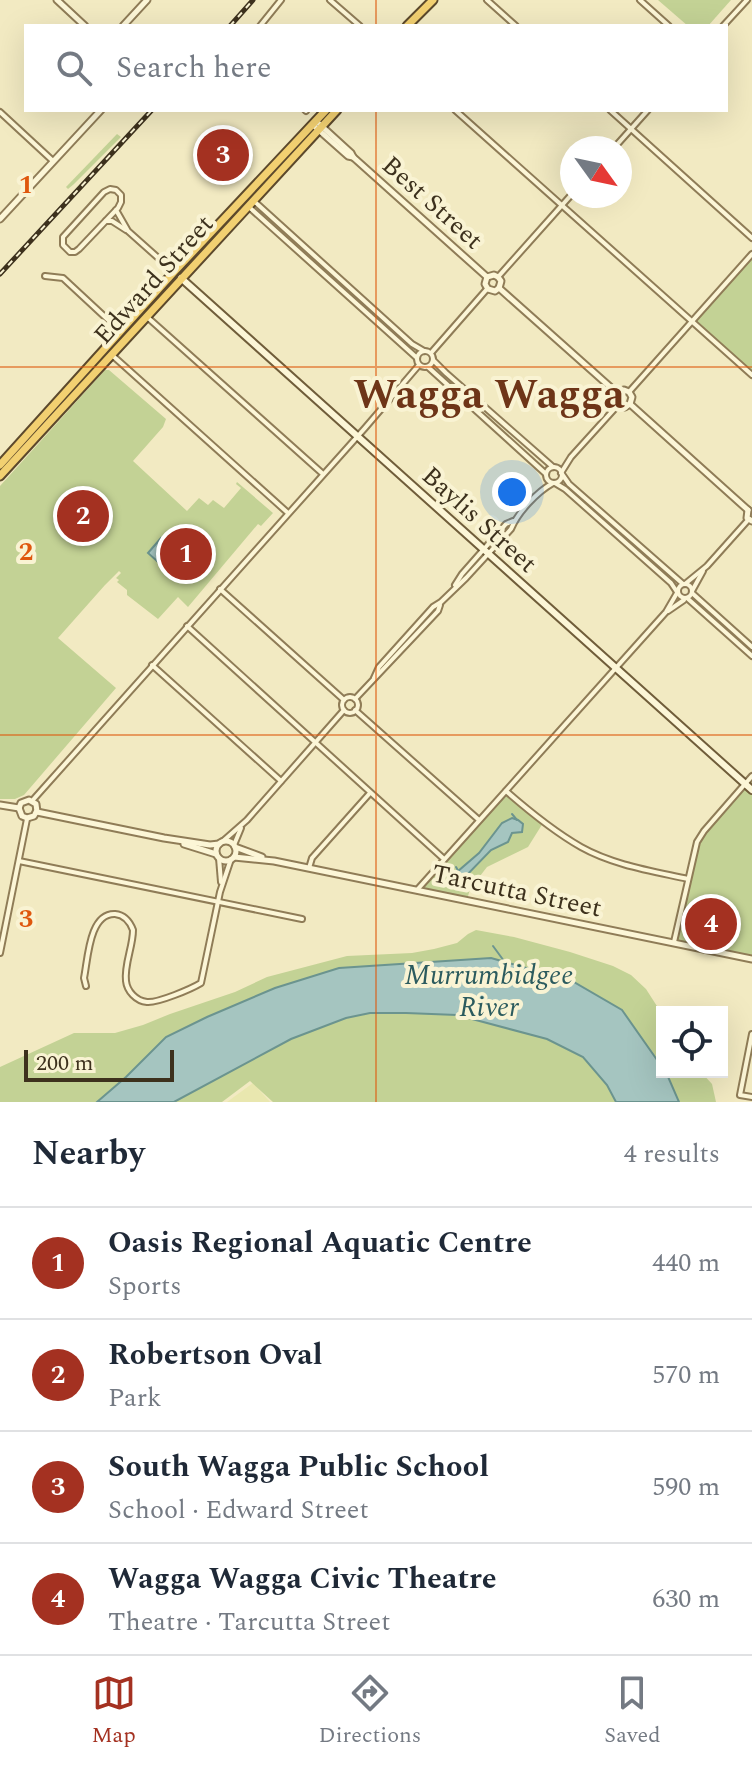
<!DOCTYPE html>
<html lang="en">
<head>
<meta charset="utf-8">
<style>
  :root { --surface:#fff; --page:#f2f2f3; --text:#1f2937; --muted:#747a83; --line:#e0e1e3; --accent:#a43121 }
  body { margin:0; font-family:Spectral,serif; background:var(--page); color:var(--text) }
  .controls { position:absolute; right:24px; bottom:24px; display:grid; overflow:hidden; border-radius:0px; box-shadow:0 8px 32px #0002 }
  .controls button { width:72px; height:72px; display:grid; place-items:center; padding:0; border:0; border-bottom:2px solid var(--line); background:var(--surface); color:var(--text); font:40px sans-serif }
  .compass { position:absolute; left:560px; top:136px; width:72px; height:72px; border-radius:50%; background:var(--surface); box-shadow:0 8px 32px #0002; rotate:123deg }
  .scale { position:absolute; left:24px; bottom:20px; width:150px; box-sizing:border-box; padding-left:8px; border:4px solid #3d311d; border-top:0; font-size:22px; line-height:28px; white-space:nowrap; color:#3d311d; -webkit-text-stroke:6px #f9f3d3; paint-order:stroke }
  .you { position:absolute; left:512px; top:492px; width:28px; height:28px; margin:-20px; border:6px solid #fff; border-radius:50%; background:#1a73e8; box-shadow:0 0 0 12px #1a73e833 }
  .badge { display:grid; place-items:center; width:52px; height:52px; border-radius:50%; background:var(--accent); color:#fff; font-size:26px; font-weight:700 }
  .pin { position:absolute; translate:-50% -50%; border:4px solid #fff; box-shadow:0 2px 8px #0006 }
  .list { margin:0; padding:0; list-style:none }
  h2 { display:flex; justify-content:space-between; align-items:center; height:104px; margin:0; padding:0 32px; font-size:34px }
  h2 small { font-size:26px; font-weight:400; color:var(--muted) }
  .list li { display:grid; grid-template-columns:52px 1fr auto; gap:24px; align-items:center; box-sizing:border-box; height:112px; padding:0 32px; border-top:2px solid var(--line) }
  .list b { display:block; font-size:30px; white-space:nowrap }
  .list p { margin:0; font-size:26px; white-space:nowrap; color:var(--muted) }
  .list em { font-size:26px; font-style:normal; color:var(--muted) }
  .icon { flex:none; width:44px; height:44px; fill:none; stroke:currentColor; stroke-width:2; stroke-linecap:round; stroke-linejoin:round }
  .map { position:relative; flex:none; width:752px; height:1102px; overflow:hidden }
  .search { position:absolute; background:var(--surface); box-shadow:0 8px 32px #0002; left:24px; right:24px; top:24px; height:88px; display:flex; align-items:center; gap:20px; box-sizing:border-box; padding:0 28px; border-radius:0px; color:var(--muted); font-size:30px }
  .sheet { height:552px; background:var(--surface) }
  nav { display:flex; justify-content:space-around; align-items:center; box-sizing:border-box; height:112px; border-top:2px solid var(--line); background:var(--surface); font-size:22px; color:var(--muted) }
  nav a { display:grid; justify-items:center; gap:4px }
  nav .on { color:var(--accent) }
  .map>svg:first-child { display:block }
  .farmland { fill:#e9e7af }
  .green { fill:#c3d295 }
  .water { fill:#a5c5c0; stroke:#6b948f; stroke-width:2 }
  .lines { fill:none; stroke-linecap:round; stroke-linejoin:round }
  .stream { stroke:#6b948f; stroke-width:2 }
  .minor-casing { stroke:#8f7c57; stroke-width:8 }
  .tertiary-casing { stroke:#8f7c57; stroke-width:9 }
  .secondary-casing { stroke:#705d3a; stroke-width:10 }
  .trunk-casing { stroke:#5c492c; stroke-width:11 }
  .minor { stroke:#fcf6d7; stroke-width:4 }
  .tertiary { stroke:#fcf6d7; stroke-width:5 }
  .secondary { stroke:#fcf6d7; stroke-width:6 }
  .trunk { stroke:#f2d071; stroke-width:7 }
  .rail-casing { stroke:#3d311d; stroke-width:5 }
  .rail { stroke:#f9f3d3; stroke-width:2; stroke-dasharray:6; stroke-linecap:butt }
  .grid { fill:none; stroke:#df570d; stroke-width:2; stroke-opacity:0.55 }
  .labels { text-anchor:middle; stroke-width:8; stroke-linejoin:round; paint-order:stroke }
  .street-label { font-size:26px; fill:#3d311d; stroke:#f9f3d3 }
  .water-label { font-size:28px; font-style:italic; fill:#2b5b5e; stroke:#f9f3d3 }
  .town-label { font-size:42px; font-weight:bold; fill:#6e3518; stroke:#f9f3d3 }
  .grid-label { font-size:26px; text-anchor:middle; font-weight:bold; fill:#df570d; stroke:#f9f3d3; stroke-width:8; stroke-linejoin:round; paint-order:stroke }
</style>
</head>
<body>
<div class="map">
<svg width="752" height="1102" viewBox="0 0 752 1102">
  <rect width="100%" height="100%" fill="#f2eac2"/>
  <!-- farmland -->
  <path class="farmland" d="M253,1083L270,1102H227Z"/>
  <!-- green -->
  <g class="green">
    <path d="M658,0H731L708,26H688Z"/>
    <path d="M117,134L121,137L74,184L68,189L66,187Z"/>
    <path d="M752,254V375L692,321Z"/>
    <path d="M105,370H109L166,419L163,427L133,461L187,511L199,498L208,505L213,500L224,508L241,488L236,484L237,482L273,513L261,526L258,524L188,607L178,597L158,619L127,595V590L117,582L119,580L116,578L121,573L119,571L105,585L58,638L116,688L24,795L15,799H0V486Z"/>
    <path d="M752,776V959L674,942L697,842Z"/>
    <path d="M506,790L543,823L528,847L487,867L470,889L467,900L417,890Z"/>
    <path d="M476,930L514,937L570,952L613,966L631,975L646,989L662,1014V1067L622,1010L572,981L491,958L442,962L275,988L207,1017L166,1037L126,1077L97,1102H0V1067L74,1033H115L143,1025L170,1014L235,992L267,977L347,956L412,953L434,949L457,943L468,934Z"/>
    <path d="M370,1013H406L457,1015L547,1039L583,1057L607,1085L616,1102H273L250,1081L222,1102H174C236,1067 300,1026 370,1013Z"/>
    <path d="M666,1072H701L712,1084L716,1102H679Z"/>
  </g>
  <!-- water -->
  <g class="water">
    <path d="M161,538L189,564L176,578L148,553Z"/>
    <path d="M512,818L518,820L523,824L522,832L512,833L508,842L491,850L465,877L463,874L461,875L463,880L458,881L457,872L479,853L502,823Z"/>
    <path d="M491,958L572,981L622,1010L662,1067V1072H666L679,1102H616L607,1085L583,1057L547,1039L457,1015L406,1013H370L346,1018L291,1039L174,1102H97L126,1077L166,1037L207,1017L275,988L339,968Z"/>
  </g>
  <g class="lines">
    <!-- stream -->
    <g class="stream">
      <path d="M512,814L517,820"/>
      <path d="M456,867L459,872"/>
      <path d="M493,946L504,961"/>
    </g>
    <defs>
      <g id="minor">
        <path d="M330,0L360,26"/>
        <path d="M487,0L516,26"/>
        <path d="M640,0L669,26"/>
        <path d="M260,26L281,0"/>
        <path d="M723,26L747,0"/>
        <path d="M305,110L306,111"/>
        <path d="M455,110L752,375"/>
        <path d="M610,110L752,238"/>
        <path d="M0,112L53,161"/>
        <path d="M614,148L648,110"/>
        <path d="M110,189L116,190L121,195V202L118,208L79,249L75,252H70L63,245V237L104,192Z"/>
        <path d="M255,202L412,344L424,351"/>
        <path d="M249,207L417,358"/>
        <path d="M116,210L128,231L174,272"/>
        <path d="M106,221H112L126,230"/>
        <path d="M45,276L63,278L119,330"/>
        <path d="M498,277L572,194"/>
        <path d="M146,316L323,474"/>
        <circle cx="425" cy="359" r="8"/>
        <path d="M431,353L487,289"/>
        <path d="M112,355L288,513"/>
        <path d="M433,360L446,373L553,467"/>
        <path d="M428,367L546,474"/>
        <path d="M629,392L752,254"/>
        <circle cx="554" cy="475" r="8"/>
        <path d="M561,473L571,457L618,405"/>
        <path d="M562,474L569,484L683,584"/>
        <path d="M555,483L565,489L671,583L677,592"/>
        <circle cx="685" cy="591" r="7"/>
        <path d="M685,584L707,566L749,519"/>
        <path d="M455,585L462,574L506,524L513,521"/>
        <path d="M220,589L344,700"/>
        <path d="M692,591L703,571"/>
        <path d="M692,593L752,647"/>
        <path d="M687,598L752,656"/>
        <path d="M668,611L684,600"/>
        <path d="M187,626L444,859"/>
        <path d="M152,665L281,781"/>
        <path d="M374,678L379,667L433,607L441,602L466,578L511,529C518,512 537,492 553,483"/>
        <circle cx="350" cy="705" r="8"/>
        <path d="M355,699L422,628L438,611L440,605"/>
        <path d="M355,710L479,820"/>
        <path d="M506,791C530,812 553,831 581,847C613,865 652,871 688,879"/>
        <path d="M32,801L365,428L419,365"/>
        <path d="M222,842L247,820L344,710"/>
        <path d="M234,845L241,828"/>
        <path d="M219,858L221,882"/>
        <path d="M19,861L302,919"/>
        <path d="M309,868L312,858L370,793"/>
        <path d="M417,890L666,612L677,593"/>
        <path d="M674,942L697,842L704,831L752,776"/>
        <path d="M0,953L27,819"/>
        <path d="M86,986L84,978C88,959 89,913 115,914C125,915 130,922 133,930C133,947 124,964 126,981C127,991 136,1001 147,1002C158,1003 191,989 201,983L220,892L231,859"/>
        <path d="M752,1034L740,1095L752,1097"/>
      </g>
      <g id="tertiary">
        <path d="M57,0L85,26"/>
        <path d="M123,26L147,0"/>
        <path d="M316,121L351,153L353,157L487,277"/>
        <path d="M313,125L348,156L353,157"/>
        <path d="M0,219L101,110"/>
        <path d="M487,277L485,284L488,289L495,291L499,288"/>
        <path d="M487,277L494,275L498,277L501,281L499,288"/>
        <path d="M499,288L617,393"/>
        <path d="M617,393L624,390L629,392L632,397L630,404"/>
        <path d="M617,393L615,400L618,405L625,407L630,404"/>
        <path d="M630,404L748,510"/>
        <path d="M748,510L747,518L752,521"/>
        <path d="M0,805L19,808"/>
        <path d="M19,808L21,803L29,800L36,804L37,812"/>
        <path d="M19,808L22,816L27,818L34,816L36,812"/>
        <path d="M37,812L164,838L210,845L219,844"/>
        <circle cx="226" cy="851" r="10"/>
        <path d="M184,844L216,854"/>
        <path d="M235,847L262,857"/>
        <path d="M234,857L274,861L752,959"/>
      </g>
      <path id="secondary" d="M181,278L752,790"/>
      <g id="trunk">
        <path d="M407,26L433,0"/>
        <path d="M0,465L174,272L326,110"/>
        <path d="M0,476L337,110"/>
      </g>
    </defs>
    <!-- minor casing -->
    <use href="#minor" class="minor-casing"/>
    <!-- tertiary casing -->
    <use href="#tertiary" class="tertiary-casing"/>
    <!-- secondary casing -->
    <use href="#secondary" class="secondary-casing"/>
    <!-- trunk casing -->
    <use href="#trunk" class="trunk-casing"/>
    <!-- minor -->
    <use href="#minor" class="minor"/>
    <!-- tertiary -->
    <use href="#tertiary" class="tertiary"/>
    <!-- secondary -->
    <use href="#secondary" class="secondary"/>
    <!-- trunk -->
    <use href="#trunk" class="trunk"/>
    <defs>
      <g id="rail">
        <path d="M230,26L253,0"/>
        <path d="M0,274L152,110"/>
      </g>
    </defs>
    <!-- rail casing -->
    <use href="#rail" class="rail-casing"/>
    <!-- rail -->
    <use href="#rail" class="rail"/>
  </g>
  <!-- grid -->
  <path class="grid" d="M376,0V26M376,110V1102M0,367H752M0,735H752"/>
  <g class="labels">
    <!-- street labels -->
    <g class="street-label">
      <text transform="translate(433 202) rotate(42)" y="9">Best Street</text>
      <text transform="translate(153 279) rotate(-48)" y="9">Edward Street</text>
      <text transform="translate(480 519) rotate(42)" y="9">Baylis Street</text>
      <text transform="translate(517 890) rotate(12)" y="9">Tarcutta Street</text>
    </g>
    <!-- water labels -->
    <g class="water-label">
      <text x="489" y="984">Murrumbidgee<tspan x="489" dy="32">River</tspan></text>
    </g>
    <!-- town labels -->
    <g class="town-label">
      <text x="489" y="408">Wagga Wagga</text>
    </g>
  </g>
  <g class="grid-label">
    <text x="26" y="193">1</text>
    <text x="26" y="560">2</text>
    <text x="26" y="927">3</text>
  </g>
</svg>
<div class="controls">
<button><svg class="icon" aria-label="locate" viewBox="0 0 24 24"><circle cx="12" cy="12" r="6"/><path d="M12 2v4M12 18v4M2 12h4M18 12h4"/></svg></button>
</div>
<svg class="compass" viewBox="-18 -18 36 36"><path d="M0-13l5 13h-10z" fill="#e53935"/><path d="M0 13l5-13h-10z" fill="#747a83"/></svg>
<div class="scale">200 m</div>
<div class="you"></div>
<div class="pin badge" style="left:186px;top:554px">1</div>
<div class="pin badge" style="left:83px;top:516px">2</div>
<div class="pin badge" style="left:223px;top:155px">3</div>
<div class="pin badge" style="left:711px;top:924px">4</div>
<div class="search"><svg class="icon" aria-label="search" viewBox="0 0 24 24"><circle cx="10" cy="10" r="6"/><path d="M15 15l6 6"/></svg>Search here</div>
</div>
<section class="sheet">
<h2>Nearby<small>4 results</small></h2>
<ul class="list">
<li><span class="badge">1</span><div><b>Oasis Regional Aquatic Centre</b><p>Sports</p></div><em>440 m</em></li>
<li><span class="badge">2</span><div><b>Robertson Oval</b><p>Park</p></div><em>570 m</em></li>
<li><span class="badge">3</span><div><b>South Wagga Public School</b><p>School · Edward Street</p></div><em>590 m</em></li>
<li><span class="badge">4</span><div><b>Wagga Wagga Civic Theatre</b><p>Theatre · Tarcutta Street</p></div><em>630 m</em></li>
</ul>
</section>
<nav>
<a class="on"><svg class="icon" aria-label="map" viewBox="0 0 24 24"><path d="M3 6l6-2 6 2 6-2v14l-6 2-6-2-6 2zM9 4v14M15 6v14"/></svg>Map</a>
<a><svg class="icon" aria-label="directions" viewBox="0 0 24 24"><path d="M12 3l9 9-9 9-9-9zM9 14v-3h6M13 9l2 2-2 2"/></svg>Directions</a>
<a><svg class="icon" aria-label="saved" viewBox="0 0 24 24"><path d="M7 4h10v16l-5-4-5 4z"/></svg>Saved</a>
</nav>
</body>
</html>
